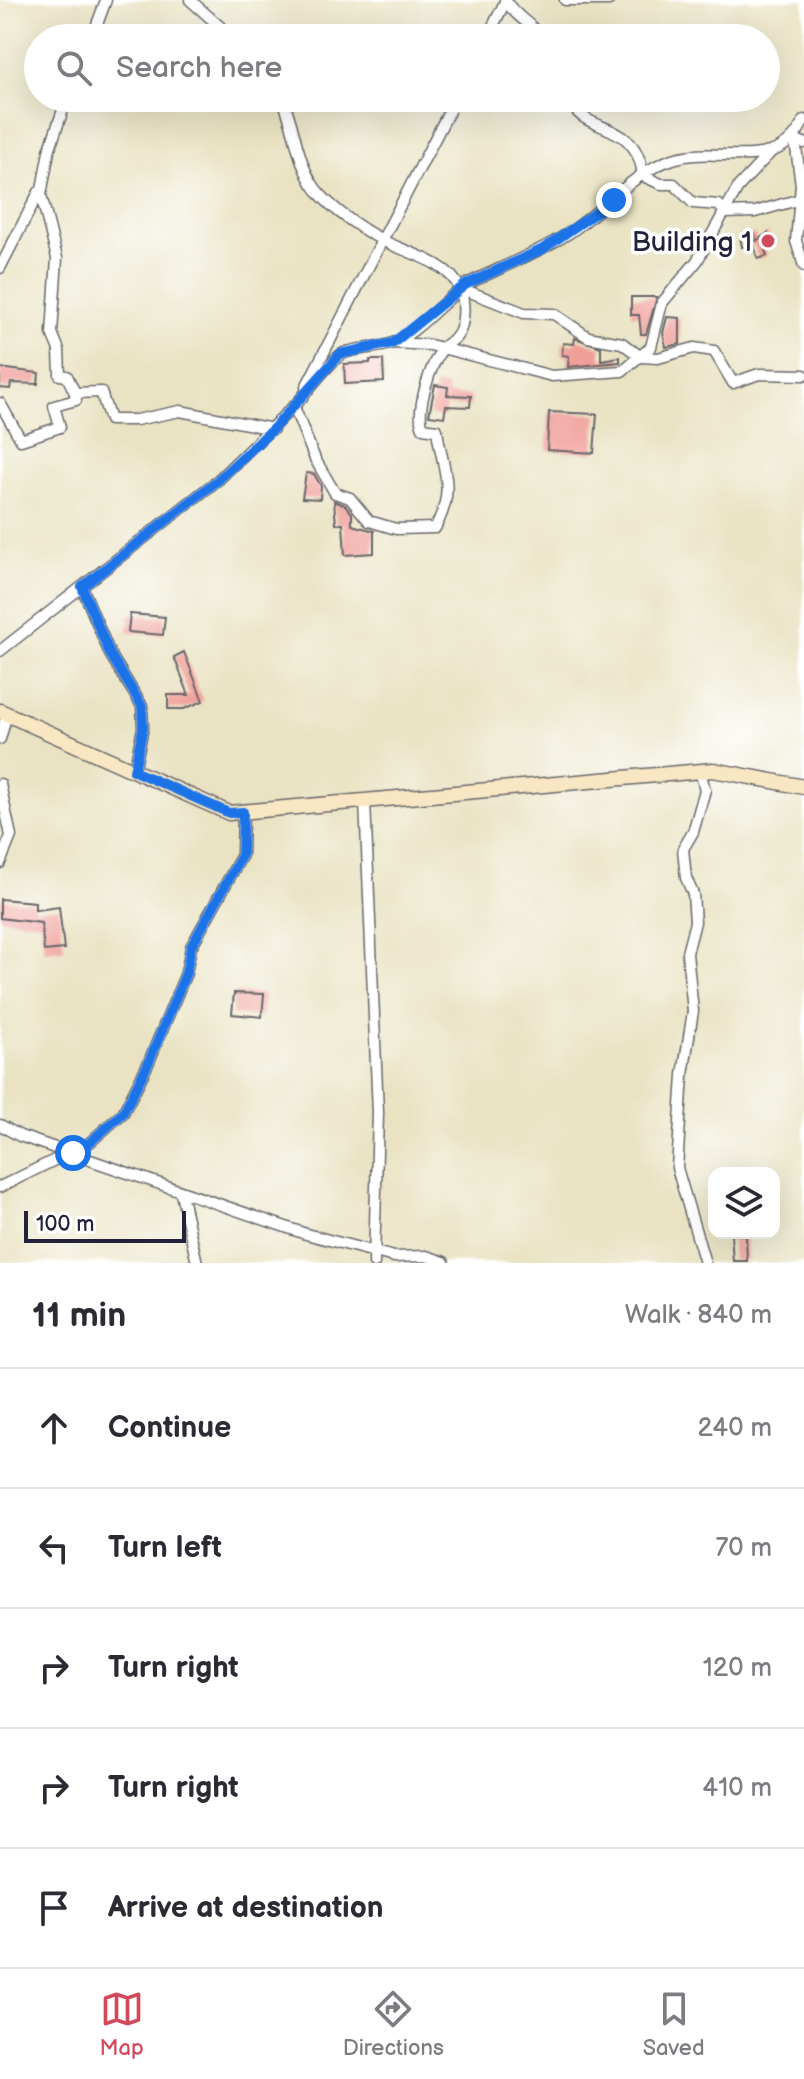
<!DOCTYPE html>
<html lang="en">
<head>
<meta charset="utf-8">
<style>
  :root { --surface:#fff; --page:#f7f7f7; --text:#2b2b33; --muted:#7c7c81; --line:#e1e1e2; --accent:#d1495b }
  body { margin:0; font-family:"Balsamiq Sans",sans-serif; background:var(--page); color:var(--text) }
  .controls { position:absolute; right:24px; bottom:24px; display:grid; overflow:hidden; border-radius:16px; box-shadow:0 8px 32px #0002 }
  .controls button { width:72px; height:72px; display:grid; place-items:center; padding:0; border:0; border-bottom:2px solid var(--line); background:var(--surface); color:var(--text); font:40px sans-serif }
  .scale { position:absolute; left:24px; bottom:20px; width:162px; box-sizing:border-box; padding-left:8px; border:4px solid #22223b; border-top:0; font-size:22px; line-height:28px; white-space:nowrap; color:#22223b; -webkit-text-stroke:6px #fff; paint-order:stroke }
  .stop { position:absolute; width:24px; height:24px; margin:-18px; border:6px solid #1a73e8; border-radius:50%; background:#fff }
  .stop.end { background:#1a73e8; border-color:#fff; box-shadow:0 2px 8px #0008 }
  .list { margin:0; padding:0; list-style:none }
  h2 { display:flex; justify-content:space-between; align-items:center; height:104px; margin:0; padding:0 32px; font-size:34px }
  h2 small { font-size:26px; font-weight:400; color:var(--muted) }
  .list li { display:grid; grid-template-columns:52px 1fr auto; gap:24px; align-items:center; box-sizing:border-box; height:120px; padding:0 32px; border-top:2px solid var(--line) }
  .list b { display:block; font-size:30px; white-space:nowrap }
  .list em { font-size:26px; font-style:normal; color:var(--muted) }
  .icon { flex:none; width:44px; height:44px; fill:none; stroke:currentColor; stroke-width:2; stroke-linecap:round; stroke-linejoin:round }
  .map { position:relative; flex:none; width:804px; height:1263px; overflow:hidden }
  .search { position:absolute; background:var(--surface); box-shadow:0 8px 32px #0002; left:24px; right:24px; top:24px; height:88px; display:flex; align-items:center; gap:20px; box-sizing:border-box; padding:0 28px; border-radius:44px; color:var(--muted); font-size:30px }
  .sheet { height:704px; background:var(--surface) }
  nav { display:flex; justify-content:space-around; align-items:center; box-sizing:border-box; height:112px; border-top:2px solid var(--line); background:var(--surface); font-size:22px; color:var(--muted) }
  nav a { display:grid; justify-items:center; gap:4px }
  nav .on { color:var(--accent) }
  .map>svg:first-child { display:block }
  .building { fill:#f09e99 }
  .lines { fill:none; stroke-linecap:round; stroke-linejoin:round }
  .street-casing { stroke:#68666b; stroke-width:13 }
  .secondary-casing { stroke:#68666b; stroke-width:17 }
  .street { stroke:#fff; stroke-width:10 }
  .secondary { stroke:#f9e7c3; stroke-width:14 }
  .route { stroke:#1a73e8; stroke-width:10 }
  .poi-dot { fill:#d1495b; stroke:#fff; stroke-width:3 }
  .labels { text-anchor:middle; stroke-width:7; stroke-linejoin:round; paint-order:stroke }
  .poi-label { font-size:28px; fill:#22223b; stroke:#fff; text-anchor:end }
</style>
</head>
<body>
<div class="map">
<svg width="804" height="1263" viewBox="0 0 804 1263">
  <rect width="100%" height="100%" fill="#fff"/>
  <filter id="ink" filterUnits="userSpaceOnUse"><feTurbulence type="fractalNoise" baseFrequency=".0125" numOctaves="2"/><feDisplacementMap in="SourceGraphic" scale="16" xChannelSelector="R" yChannelSelector="G"/><feConvolveMatrix kernelMatrix="1 2 1 2 8 2 1 2 1" color-interpolation-filters="sRGB"/></filter>
  <filter id="wash" filterUnits="userSpaceOnUse"><feTurbulence type="fractalNoise" baseFrequency=".006" numOctaves="4" result="noise"/><feDisplacementMap in="SourceGraphic" scale="32" xChannelSelector="R" yChannelSelector="G"/><feGaussianBlur stdDeviation="1.8" result="paint"/><feColorMatrix in="noise" values="0 0 0 0 0 0 0 0 0 0 0 0 0 0 0 0 0 1.4 0 .05"/><feComposite in="paint" operator="in"/></filter>
  <g filter="url(#wash)">
    <rect width="100%" height="100%" fill="#e9e3c3"/>
    <g id="blocks">
      <!-- building -->
      <g class="building">
        <path d="M768,233L775,244L765,250L767,256L758,259L754,245L742,247L740,236L755,234L756,241Z"/>
        <path d="M631,297H657L646,334H641L639,315H631Z"/>
        <path d="M667,317L680,318V344L666,347L663,333Z"/>
        <path d="M575,338L601,347V360L620,357V362L568,367L569,356L562,355L563,343L574,344Z"/>
        <path d="M370,360H383L384,382L345,384L344,364L370,363Z"/>
        <path d="M0,368L39,373L38,384L11,383L10,389L0,388Z"/>
        <path d="M435,385L448,387L447,395L471,396L470,407L446,406L444,417L429,415Z"/>
        <path d="M549,412L597,414L594,453L547,450Z"/>
        <path d="M306,473L314,474L321,486L320,499L302,498Z"/>
        <path d="M334,501L345,505L352,513V525L374,531V553L345,555L343,524H336Z"/>
        <path d="M130,614L165,617L163,635L128,632Z"/>
        <path d="M184,652L203,701L184,709H168V695H189L174,657Z"/>
        <path d="M0,899L35,902V910L59,907L64,949L44,951L41,923L0,918Z"/>
        <path d="M234,993L264,994L262,1017L232,1014Z"/>
        <path d="M731,1234L746,1235L747,1261H733Z"/>
      </g>
    </g>
  </g>
  <g filter="url(#ink)">
    <use href="#blocks" fill-opacity="0" stroke="#68666b" stroke-width="2"/>
    <g class="lines">
      <defs>
        <g id="street">
          <path d="M190,0L233,38"/>
          <path d="M505,0C518,20 530,21 541,38"/>
          <path d="M565,0H609"/>
          <path d="M92,38L106,0"/>
          <path d="M487,38L506,0"/>
          <path d="M67,98L49,151L41,195L57,258L52,333L59,350L60,375L67,376L75,393L101,392L110,420H136L180,411L273,429"/>
          <path d="M282,98C296,128 297,169 320,194C336,212 363,230 384,241C407,253 449,262 460,289C465,300 465,326 457,336C454,341 446,343 443,348C431,363 415,411 423,428L437,430C442,469 457,488 435,528L396,529L369,521L350,498L335,493L315,459L294,407C305,394 331,359 344,353C360,347 378,349 393,343C414,335 445,300 465,285C499,268 536,254 569,233C603,211 634,171 673,159C721,144 779,177 804,120"/>
          <path d="M569,98C583,138 636,115 643,176L661,184H674L693,203L719,205L725,213L755,212L804,198"/>
          <path d="M804,143L795,140L801,185L796,241L804,266"/>
          <path d="M0,268L39,192"/>
          <path d="M460,288L524,313L554,314L588,337L622,343L641,357L658,358L694,348L714,351L733,383L759,374L804,375"/>
          <path d="M393,343L430,345L552,376L622,371L651,347L662,303L697,261L739,186L770,153"/>
          <path d="M306,387L456,98"/>
          <path d="M0,403L21,440L60,427L54,406L76,400L75,393"/>
          <path d="M82,587L110,654L142,706L143,728L134,771"/>
          <path d="M0,651L218,480L296,404"/>
          <path d="M0,739L7,714"/>
          <path d="M700,771L705,790L693,832L683,849L686,878L693,894L695,922L687,953L693,1011L683,1075L677,1168L705,1263"/>
          <path d="M0,784L11,836L0,863"/>
          <path d="M365,801L378,1113L374,1263"/>
          <path d="M0,1125L20,1136L306,1234L394,1257L426,1256L444,1262"/>
          <path d="M0,1187L89,1143L123,1113L148,1064L186,973L191,947L242,855L243,812"/>
          <path d="M181,1193L197,1263"/>
        </g>
        <path id="secondary" d="M0,711L229,813L713,770L804,787"/>
      </defs>
      <!-- street casing -->
      <use href="#street" class="street-casing"/>
      <!-- secondary casing -->
      <use href="#secondary" class="secondary-casing"/>
      <!-- street -->
      <use href="#street" class="street"/>
      <!-- secondary -->
      <use href="#secondary" class="secondary"/>
    </g>
  </g>
  <g class="lines" filter="url(#ink)">
    <!-- route -->
    <path class="route" d="M73,1153L89,1143L123,1113L148,1064L186,973L191,947L242,855L243,812L229,813L134,771L143,728L142,706L110,654L82,587L218,480L273,429L340,354L393,343L465,285L543,249L614,200"/>
  </g>
  <!-- markers -->
  <circle class="poi-dot" cx="768" cy="241" r="8"/>
  <g class="labels">
    <!-- poi labels -->
    <g class="poi-label">
      <text x="752" y="251">Building 1</text>
    </g>
  </g>
</svg>
<div class="controls">
<button><svg class="icon" aria-label="layers" viewBox="0 0 24 24"><path d="M12 4l9 5-9 5-9-5zM3 14l9 5 9-5"/></svg></button>
</div>
<div class="scale">100 m</div>
<div class="stop" style="left:73px;top:1153px"></div>
<div class="stop end" style="left:614px;top:200px"></div>
<div class="search"><svg class="icon" aria-label="search" viewBox="0 0 24 24"><circle cx="10" cy="10" r="6"/><path d="M15 15l6 6"/></svg>Search here</div>
</div>
<section class="sheet">
<h2>11 min<small>Walk · 840 m</small></h2>
<ul class="list">
<li><svg class="icon" aria-label="ahead" viewBox="0 0 24 24"><path d="M12 20V5M6 11l6-6 6 6"/></svg><div><b>Continue</b></div><em>240 m</em></li>
<li><svg class="icon" aria-label="left" viewBox="0 0 24 24"><path d="M17 20v-9H6M10 6l-5 5 5 5"/></svg><div><b>Turn left</b></div><em>70 m</em></li>
<li><svg class="icon" aria-label="right" viewBox="0 0 24 24"><path d="M7 20v-9h11M14 6l5 5-5 5"/></svg><div><b>Turn right</b></div><em>120 m</em></li>
<li><svg class="icon" aria-label="right" viewBox="0 0 24 24"><path d="M7 20v-9h11M14 6l5 5-5 5"/></svg><div><b>Turn right</b></div><em>410 m</em></li>
<li><svg class="icon" aria-label="arrive" viewBox="0 0 24 24"><path d="M6 21V4h12l-3 4 3 4H6"/></svg><div><b>Arrive at destination</b></div></li>
</ul>
</section>
<nav>
<a class="on"><svg class="icon" aria-label="map" viewBox="0 0 24 24"><path d="M3 6l6-2 6 2 6-2v14l-6 2-6-2-6 2zM9 4v14M15 6v14"/></svg>Map</a>
<a><svg class="icon" aria-label="directions" viewBox="0 0 24 24"><path d="M12 3l9 9-9 9-9-9zM9 14v-3h6M13 9l2 2-2 2"/></svg>Directions</a>
<a><svg class="icon" aria-label="saved" viewBox="0 0 24 24"><path d="M7 4h10v16l-5-4-5 4z"/></svg>Saved</a>
</nav>
</body>
</html>
